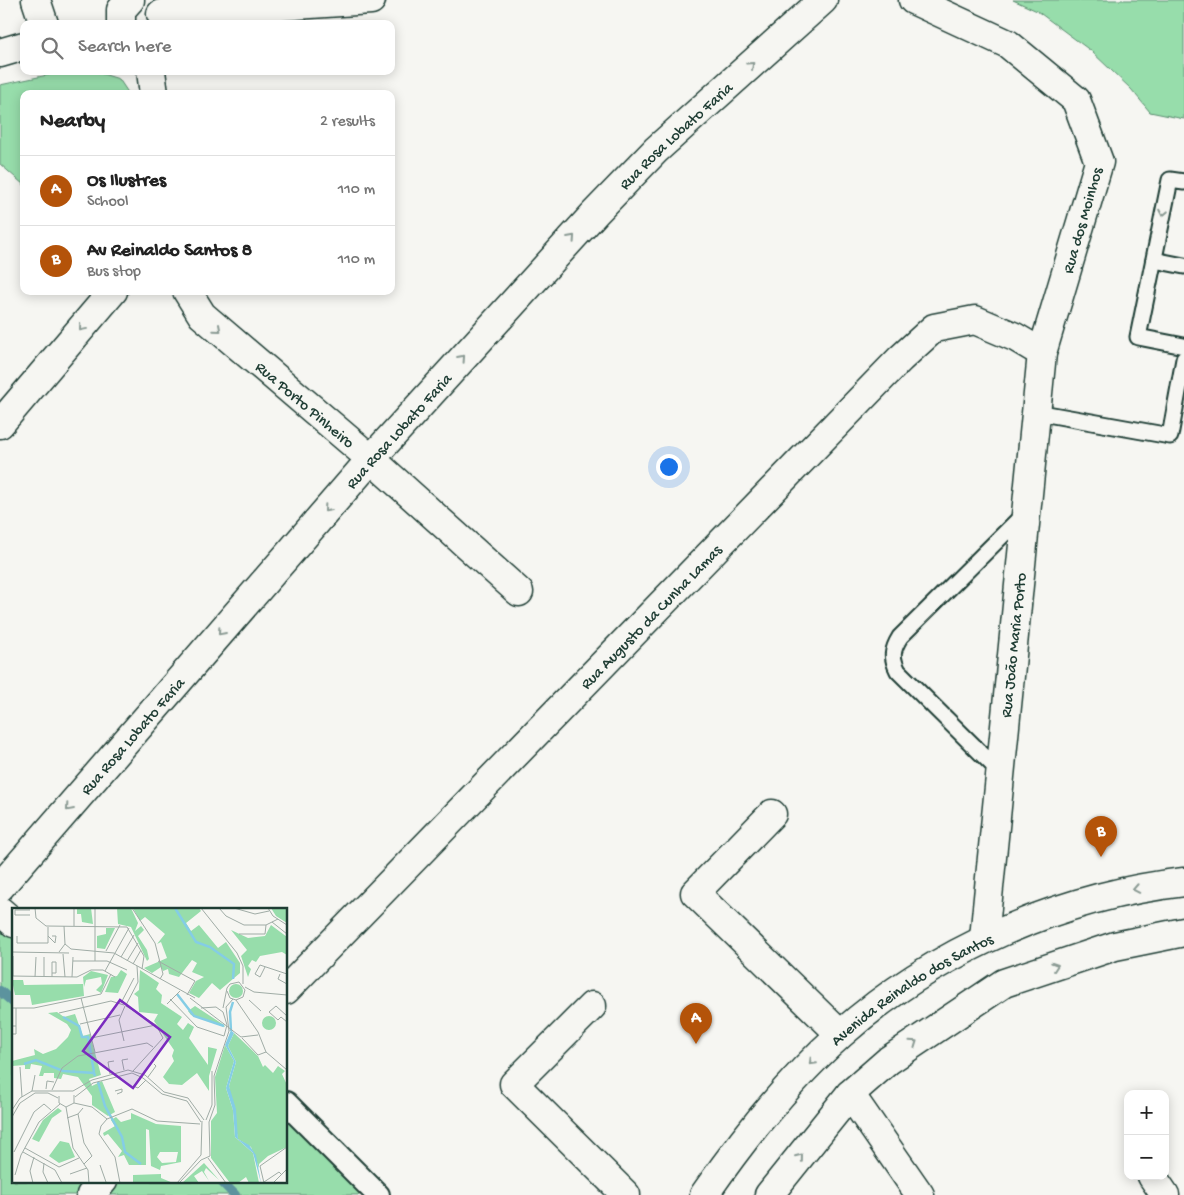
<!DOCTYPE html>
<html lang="en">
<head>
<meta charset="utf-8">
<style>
  :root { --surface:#fff; --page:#f2f2f2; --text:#222; --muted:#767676; --line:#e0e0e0; --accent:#b45309 }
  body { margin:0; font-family:"Gochi Hand",sans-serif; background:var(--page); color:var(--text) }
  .controls { position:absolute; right:15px; bottom:15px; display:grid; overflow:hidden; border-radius:10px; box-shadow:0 2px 12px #0003 }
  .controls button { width:45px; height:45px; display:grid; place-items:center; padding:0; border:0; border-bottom:1px solid var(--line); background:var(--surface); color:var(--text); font:25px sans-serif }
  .you { position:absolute; left:668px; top:466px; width:18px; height:18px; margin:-12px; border:4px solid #fff; border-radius:50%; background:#1a73e8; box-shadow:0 0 0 8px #1a73e833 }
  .badge { display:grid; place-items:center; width:32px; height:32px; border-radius:50%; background:var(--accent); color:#fff; font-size:16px; font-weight:700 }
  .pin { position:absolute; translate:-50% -41px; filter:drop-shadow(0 1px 2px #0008) }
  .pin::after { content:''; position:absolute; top:26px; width:18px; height:15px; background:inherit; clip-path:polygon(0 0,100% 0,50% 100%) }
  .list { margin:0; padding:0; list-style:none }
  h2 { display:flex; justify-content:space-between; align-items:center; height:65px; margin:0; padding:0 20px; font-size:21px }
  h2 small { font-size:16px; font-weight:400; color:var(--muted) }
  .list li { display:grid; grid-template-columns:32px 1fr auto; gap:15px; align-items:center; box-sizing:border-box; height:70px; padding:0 20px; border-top:1px solid var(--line) }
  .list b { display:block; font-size:19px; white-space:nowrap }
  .list p { margin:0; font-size:16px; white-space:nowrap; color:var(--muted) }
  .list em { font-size:16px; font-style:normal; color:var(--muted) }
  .icon { flex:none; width:28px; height:28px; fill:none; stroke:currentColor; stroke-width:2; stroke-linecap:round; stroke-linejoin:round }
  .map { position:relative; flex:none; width:1184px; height:1195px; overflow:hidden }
  .search { position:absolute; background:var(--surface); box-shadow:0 2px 12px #0003; left:20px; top:20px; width:375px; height:55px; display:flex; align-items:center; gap:12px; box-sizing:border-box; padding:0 18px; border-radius:10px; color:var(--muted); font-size:19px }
  .panel { position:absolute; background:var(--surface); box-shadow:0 2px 12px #0003; left:20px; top:90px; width:375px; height:205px; border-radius:10px }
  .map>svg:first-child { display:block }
  .green { fill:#97ddab; stroke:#5b8d70 }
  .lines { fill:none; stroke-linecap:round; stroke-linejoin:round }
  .stream { stroke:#5c939e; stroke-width:10 }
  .service-casing { stroke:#1f3d34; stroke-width:19 }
  .pedestrian-casing { stroke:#1f3d34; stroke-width:26 }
  .minor-casing { stroke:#1f3d34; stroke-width:31 }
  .secondary-casing { stroke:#1f3d34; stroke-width:31 }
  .service { stroke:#f6f6f2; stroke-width:15 }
  .pedestrian { stroke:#f6f6f2; stroke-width:22 }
  .minor { stroke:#f6f6f2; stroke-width:28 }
  .secondary { stroke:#f6f6f2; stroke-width:28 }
  .oneway { stroke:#8a9a93 }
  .labels { text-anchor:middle; stroke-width:4; stroke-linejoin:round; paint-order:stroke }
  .street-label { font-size:16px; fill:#1f3d34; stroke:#f6f6f2 }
  .inset-river { fill:none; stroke:#84cde5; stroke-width:2.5 }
  .inset-road { fill:none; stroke:#a0aca6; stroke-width:1 }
  .view { fill:#7b2cbf; fill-opacity:0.15; stroke:#7b2cbf; stroke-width:2.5 }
  .inset-edge { fill:none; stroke:#1f3d34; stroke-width:2.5 }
</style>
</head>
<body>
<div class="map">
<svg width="1184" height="1195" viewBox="0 0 1184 1195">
  <rect width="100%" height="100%" fill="#f6f6f2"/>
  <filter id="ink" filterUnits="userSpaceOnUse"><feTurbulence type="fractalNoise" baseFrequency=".02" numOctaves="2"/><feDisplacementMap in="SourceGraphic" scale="10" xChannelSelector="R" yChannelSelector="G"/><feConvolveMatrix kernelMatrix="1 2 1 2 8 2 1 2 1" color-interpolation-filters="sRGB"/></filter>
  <g filter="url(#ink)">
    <!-- green -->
    <g class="green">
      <path d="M1013,0H1184V119L1150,112L1131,89L1091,51L1037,11Z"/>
      <path d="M67,71H93L119,79L129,94H24V185L0,164V85Z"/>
      <path d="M0,911L14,923V1181H286V1104L375,1195H0Z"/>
    </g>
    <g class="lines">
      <!-- stream -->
      <g class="stream">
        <path d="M0,991L14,1003"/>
        <path d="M221,1181L235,1195"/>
      </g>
      <defs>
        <g id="service">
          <path d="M1184,182L1170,180L1138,337L1184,346"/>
          <path d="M1154,260L1184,266"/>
          <path d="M1036,412L1170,436L1184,359"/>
          <path d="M999,771L898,671C891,657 892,650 900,637L1025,513"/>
        </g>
        <path id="pedestrian" d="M286,1103L378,1195"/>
        <g id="minor">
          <path d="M36,0L44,24"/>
          <path d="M913,0L1008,44L1076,100L1099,162L1042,353L984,938"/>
          <path d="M161,14L371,0"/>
          <path d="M121,24V10L130,0"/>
          <path d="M0,53L24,46"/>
          <path d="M151,71L154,94"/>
          <path id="s1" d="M187,291L202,315L371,459L519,592"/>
          <path d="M0,424L113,291"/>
          <path d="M772,814L695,893L840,1034"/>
          <path id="s2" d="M0,887L371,459L595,213L656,150L823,0"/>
          <path d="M0,911L14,923"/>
          <path id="s3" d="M286,990L900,359L934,328L975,320L1015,337L1042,353"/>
          <path d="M592,1006L514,1084L626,1195"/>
          <path d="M850,1094L920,1195"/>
          <path d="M1152,1176L1165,1195"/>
          <path d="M91,1195L103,1181"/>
        </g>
        <g id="secondary">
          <path id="s4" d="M704,1195C744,1137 788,1081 841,1034C934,951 1061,896 1184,882"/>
          <path d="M769,1195L850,1094L889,1060L1004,983L1115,946L1184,932"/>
        </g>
      </defs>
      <!-- service casing -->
      <use href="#service" class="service-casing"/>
      <!-- pedestrian casing -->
      <use href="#pedestrian" class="pedestrian-casing"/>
      <!-- minor casing -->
      <use href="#minor" class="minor-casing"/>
      <!-- secondary casing -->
      <use href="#secondary" class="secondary-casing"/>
      <!-- service -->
      <use href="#service" class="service"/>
      <!-- pedestrian -->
      <use href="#pedestrian" class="pedestrian"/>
      <!-- minor -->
      <use href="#minor" class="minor"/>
      <!-- secondary -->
      <use href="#secondary" class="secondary"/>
    </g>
    <!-- one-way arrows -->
    <defs><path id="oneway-chevron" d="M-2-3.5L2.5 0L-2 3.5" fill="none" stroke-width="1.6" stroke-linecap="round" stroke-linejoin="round" transform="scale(1.25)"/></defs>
    <g class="oneway">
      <use href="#oneway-chevron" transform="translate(751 65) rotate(-42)"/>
      <use href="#oneway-chevron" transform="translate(1163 213) rotate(101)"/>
      <use href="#oneway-chevron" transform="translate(572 238) rotate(-48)"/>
      <use href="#oneway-chevron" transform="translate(82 328) rotate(130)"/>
      <use href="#oneway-chevron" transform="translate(218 329) rotate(41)"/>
      <use href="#oneway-chevron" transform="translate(462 358) rotate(-48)"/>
      <use href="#oneway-chevron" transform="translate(327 509) rotate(131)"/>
      <use href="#oneway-chevron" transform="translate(221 632) rotate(131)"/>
      <use href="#oneway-chevron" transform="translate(69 808) rotate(131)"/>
      <use href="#oneway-chevron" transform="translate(1136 889) rotate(169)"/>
      <use href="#oneway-chevron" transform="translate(1055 966) rotate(-19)"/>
      <use href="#oneway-chevron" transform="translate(914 1043) rotate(-35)"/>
      <use href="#oneway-chevron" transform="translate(812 1062) rotate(135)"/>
      <use href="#oneway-chevron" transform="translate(800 1157) rotate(-51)"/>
    </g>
  </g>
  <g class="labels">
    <!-- street labels -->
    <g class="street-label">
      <text dy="6" stroke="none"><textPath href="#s2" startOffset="1011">Rua Rosa Lobato Faria</textPath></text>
      <text transform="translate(1081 220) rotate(-74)" y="6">Rua dos Moinhos</text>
      <text dy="6" stroke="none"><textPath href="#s1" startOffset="165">Rua Porto Pinheiro</textPath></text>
      <text dy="6" stroke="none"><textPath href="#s2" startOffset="606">Rua Rosa Lobato Faria</textPath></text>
      <text dy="6" stroke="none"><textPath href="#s3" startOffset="522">Rua Augusto da Cunha Lamas</textPath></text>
      <text transform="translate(1012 645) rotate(-84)" y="6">Rua João Maria Porto</text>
      <text dy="6" stroke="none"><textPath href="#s2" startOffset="201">Rua Rosa Lobato Faria</textPath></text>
      <text dy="6" stroke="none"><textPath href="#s4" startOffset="296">Avenida Reinaldo dos Santos</textPath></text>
    </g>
  </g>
  <!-- overview -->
  <g transform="translate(12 908)">
    <rect width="275" height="275" fill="#f6f6f2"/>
    <path d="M65,0H79L81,16L70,14L69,6H65ZM105,0H119L126,15L123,23L129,18L132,22L126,28L135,42L137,51L135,53L119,19L106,16ZM121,0H187L189,3L174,15L179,23L187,17L206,40L214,34L228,55V65L208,82L200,75L187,90L177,85L184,73L192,69L180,64L185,55L180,52L167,69L157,66L156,61L151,63L149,59L140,65L132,60L155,50L149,34L145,36L153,26L133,9L128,13ZM259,0H275V15L264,8ZM259,17L275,29V47L270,44L248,48L244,54L240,52L236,58L239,61L236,69L229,48L235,42L219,22L236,30L253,28ZM94,20H103L93,41L85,40V28L94,26ZM109,62L115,66L106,85L93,84L99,69L105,68ZM128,62L147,75L144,81L150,87L149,95L170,109L165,116L171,122L176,115L182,119L177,130L196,157V139L205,141L197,168V183L185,165L170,177L157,176L151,169L162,153L160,148L162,142L142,113L146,106L127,104L126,89L122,86L127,82ZM79,63L96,67L89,85L84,82L90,76L89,69L74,72L72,79L71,69ZM0,72H11L12,77L71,76L72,88L20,97L18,87H3ZM217 83a7 7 0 1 1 14 0a7 7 0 1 1-14 0ZM183,98L212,117L213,119L179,107L176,103ZM45,104L52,109L63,106L71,128L78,126L89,167L77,171L80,178L90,173L103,204L96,208L80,197V188L66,169L51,166L49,171L42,170V165H32L31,168H27L30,158L19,156L18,161H13V157L0,158V153L23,147L22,141L31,146L44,141L56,129L59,122L55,116L36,105ZM250 115a7 7 0 1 1 14 0a7 7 0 1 1-14 0ZM222,125L246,148L251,159L253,157L261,165L266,158L273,163L270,166L275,177V239L256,248L247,256V260L239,239L226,231L217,178L224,154L216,138ZM213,137L222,153L214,180L221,202L223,229L241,245L247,275H237L234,269L226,275H218L199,250V213L205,205L203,169ZM46,200L50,203L40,210L27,234L20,231L31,212ZM119,205L144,216L169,218V254L149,258L148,262L139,258L137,222L134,221V257H117L112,247L106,249L110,243L96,226L92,228L91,225L103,218L99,212L104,209L109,214L119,211ZM148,244H166L164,254L150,255L145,249ZM48,233L57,235L63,249L47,255L37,248ZM192,255L207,272L194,260L192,264L197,273L190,263L182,268L187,275H170ZM149,266V270L161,275H121V267Z" fill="#97ddab" fill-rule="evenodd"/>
    <path d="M219,122L222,125L216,138L224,154L217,178L224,201L226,231L237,237L244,247L249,275L241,245L223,229L221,202L214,180L222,153L213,137Z" fill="#84cde5"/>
    <path class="inset-river" d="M163,0L184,34L198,39L222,56L221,71M165,86L182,108L212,118M51,109L67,118L70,129H76L82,164M219,123L218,104L221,94M12,156L24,152L51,163L82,165L83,168M86,174L93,198L110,229L113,244L129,256"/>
    <path class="inset-road" d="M23,0L24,10L34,18L115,19L132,48L130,61M62,0V18M83,0V53M120,0L143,35L151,66L148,71M189,0L225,45L231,58V76M207,0L214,8L232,17H254L266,11M222,0L243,6L257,3M256,0L261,8L275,17M18,7H3V2H18M260,14L275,26M227,26H253L254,17M5,28V35H36V19M36,28L43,35L44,28H40M53,36L59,41L102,45L183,90M94,43L108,17M0,44L57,45M47,44L53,36L52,18M51,46L53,69M109,49L122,27M61,53H95L115,62M115,53L126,35M146,53L183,73L175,87M121,56L129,42M253,59L248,69L243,66L248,57L275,66M93,63L117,20M268,66L266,71L275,76M0,68L65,69L79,62H91L103,69M1,68V48M23,69L24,49M32,69V49M40,69V54H44V65H40M60,69L61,49M233,79L242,84L275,87M69,90L83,144M178,90L229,129L246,127M158,91L185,119L212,128L215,117L211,104L204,99L189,100M224,92L246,124L254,144L275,162M237,92L249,103M109,95L122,70M155,96L168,83M114,97L126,74L125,58M114,98L144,117L151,130L121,163M0,100H22L89,86L99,66M4,100V118M211,100L215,80L218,76L227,74L233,82L231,89L224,92L218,90L215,83M47,105L99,93L112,97M275,108L264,98L257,104L266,112L269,109L275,114M68,116L108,107M0,126H4V118H0V126M79,130L144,117M230,130L246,147L254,144M112,133L107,112L113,98M8,159L10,189M112,162L110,152L116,151M98,166L96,154L102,153M136,169L144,158L142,156M121,178L126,180L134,172M34,181L35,173L42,174M40,182L50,160L66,148L135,135L141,139M20,183L23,167M103,183L110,181V184L105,186M47,188V195L54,199L62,195V187M63,189L81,175L120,165L131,170L150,186L175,193L189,214M62,195L80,199L95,211L120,201L145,213L188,216M54,199L61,240L76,262L77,275M0,202L8,190L20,183H61L80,172L116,162L133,167L152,184L176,190L192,212M66,206L72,235L80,248L72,256M0,209L8,195L23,185H36L46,190M55,210L66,206L71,200M95,211L89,218L87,226L103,249L108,275M194,212L200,197V163M13,240L47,259M2,244L22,204L32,196L39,202M11,244L43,262L50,275M196,250L214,275M32,255L31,264L36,275M88,257L94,274M47,259L67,250M58,266L75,260M3,267L9,247L27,214L48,196M252,274L267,264L269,266M21,275L18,263L22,249M165,275L189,247L190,213M167,275L189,252L198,248L197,214L203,197L202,168L217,123L214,99L221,91M252,275L248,258L275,239M261,275L275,261"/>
    <path class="view" d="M108,92L158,129L121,180L71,143Z"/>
    <rect width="275" height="275" class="inset-edge"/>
  </g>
</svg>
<div class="controls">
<button>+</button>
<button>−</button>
</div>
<div class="you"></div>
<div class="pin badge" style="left:696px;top:1044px">A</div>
<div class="pin badge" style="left:1101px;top:857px">B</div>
<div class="search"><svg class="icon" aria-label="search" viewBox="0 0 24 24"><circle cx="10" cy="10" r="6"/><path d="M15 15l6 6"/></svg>Search here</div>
<section class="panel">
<h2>Nearby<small>2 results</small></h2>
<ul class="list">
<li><span class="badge">A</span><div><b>Os Ilustres</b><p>School</p></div><em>110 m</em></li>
<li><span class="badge">B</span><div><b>Av Reinaldo Santos 8</b><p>Bus stop</p></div><em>110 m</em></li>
</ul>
</section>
</div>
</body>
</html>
